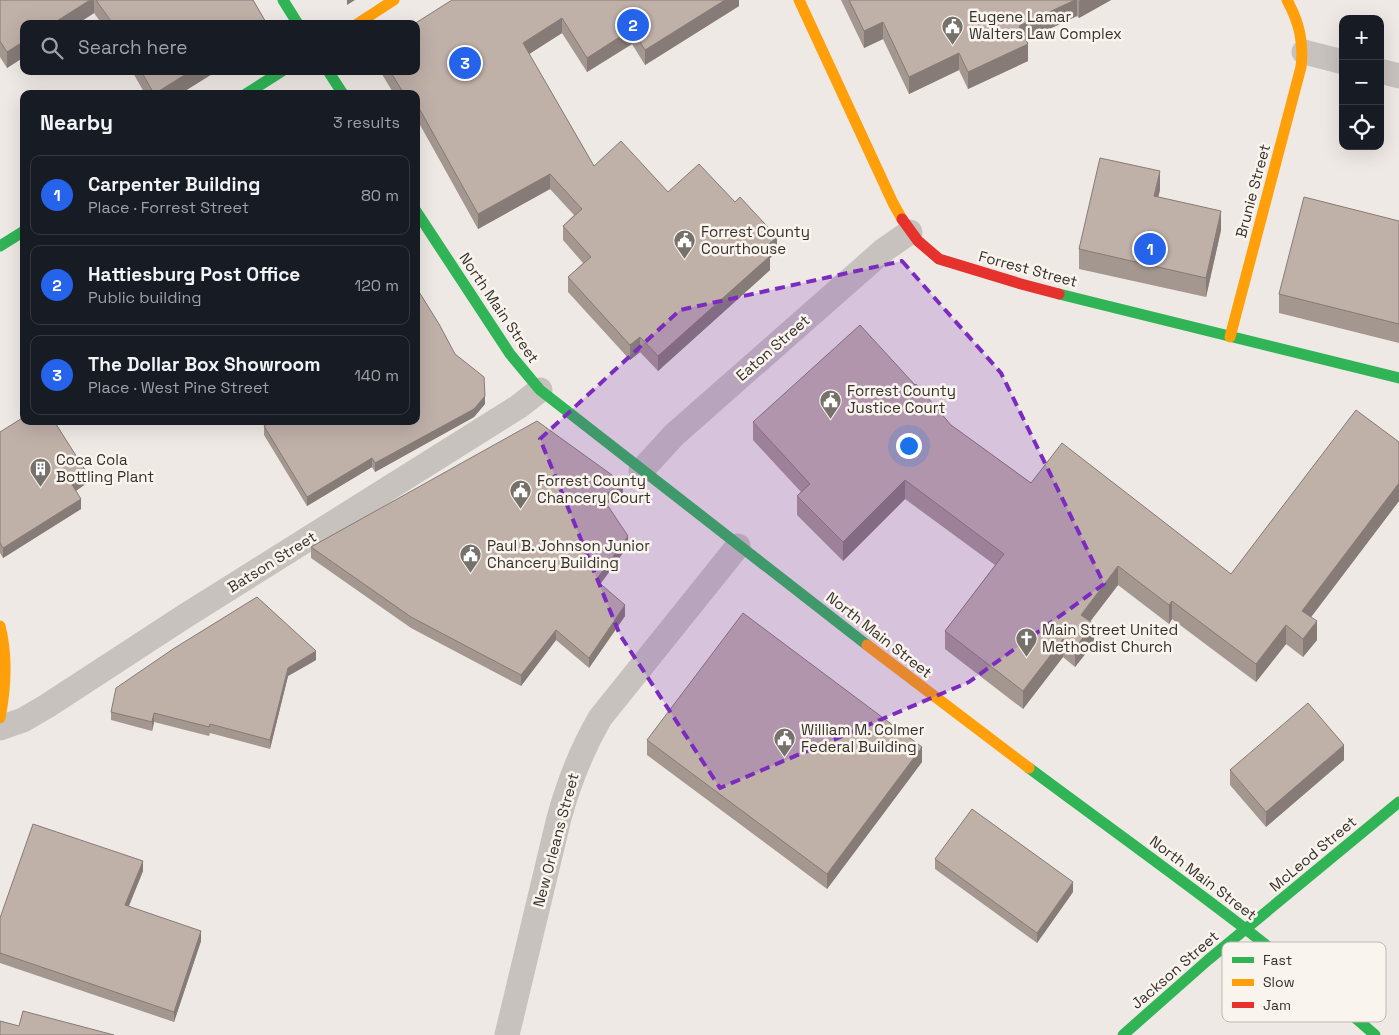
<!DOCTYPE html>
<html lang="en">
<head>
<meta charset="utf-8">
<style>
  :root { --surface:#171b24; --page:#242831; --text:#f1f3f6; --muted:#9ea1a6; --line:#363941; --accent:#2563eb }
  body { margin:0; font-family:"Space Grotesk",sans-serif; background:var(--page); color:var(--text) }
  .controls { position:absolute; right:15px; top:15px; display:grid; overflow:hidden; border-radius:10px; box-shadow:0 5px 20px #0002 }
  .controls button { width:45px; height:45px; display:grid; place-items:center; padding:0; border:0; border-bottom:1px solid var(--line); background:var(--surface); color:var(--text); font:25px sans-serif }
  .you { position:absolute; left:908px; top:445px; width:18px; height:18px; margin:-12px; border:4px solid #fff; border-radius:50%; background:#1a73e8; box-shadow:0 0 0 8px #1a73e833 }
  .badge { display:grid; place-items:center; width:32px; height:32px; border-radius:50%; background:var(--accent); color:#fff; font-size:16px; font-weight:700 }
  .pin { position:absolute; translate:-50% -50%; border:2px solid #fff; box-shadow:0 1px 5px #0006 }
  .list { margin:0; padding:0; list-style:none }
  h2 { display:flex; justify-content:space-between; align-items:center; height:65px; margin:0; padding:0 20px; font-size:21px }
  h2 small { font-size:16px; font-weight:400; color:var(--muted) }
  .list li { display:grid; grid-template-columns:32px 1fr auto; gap:15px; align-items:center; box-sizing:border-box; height:80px; margin:0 10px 10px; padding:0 10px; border:1px solid var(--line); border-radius:10px }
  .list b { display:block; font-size:19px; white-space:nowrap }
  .list p { margin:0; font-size:16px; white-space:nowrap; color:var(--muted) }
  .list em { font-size:16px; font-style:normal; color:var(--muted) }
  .icon { flex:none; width:28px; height:28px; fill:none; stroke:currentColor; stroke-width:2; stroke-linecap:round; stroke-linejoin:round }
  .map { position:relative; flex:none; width:1399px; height:1035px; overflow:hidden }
  .search { position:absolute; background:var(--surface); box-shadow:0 5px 20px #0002; left:20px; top:20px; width:400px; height:55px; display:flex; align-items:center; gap:12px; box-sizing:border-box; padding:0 18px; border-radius:10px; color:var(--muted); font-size:19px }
  .panel { position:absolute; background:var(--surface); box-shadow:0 5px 20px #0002; left:20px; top:90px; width:400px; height:335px; border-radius:10px }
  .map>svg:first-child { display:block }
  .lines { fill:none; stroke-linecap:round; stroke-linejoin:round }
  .street { stroke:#c7c2bd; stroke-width:25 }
  .fast { stroke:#30b455; stroke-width:11 }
  .slow { stroke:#ff9f0a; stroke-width:11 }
  .jam { stroke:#e5322d; stroke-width:11 }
  .wall { fill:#a49790 }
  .shaded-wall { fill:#867b76 }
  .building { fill:#bfb0a8; stroke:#867b76 }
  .marked { fill:#7b2cbf; fill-opacity:0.2; stroke:#7b2cbf; stroke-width:4; stroke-dasharray:10 6; stroke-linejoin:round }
  .labels { text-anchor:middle; stroke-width:5; stroke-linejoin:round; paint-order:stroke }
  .poi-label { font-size:15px; fill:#37302c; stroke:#f9f4ed; text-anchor:start }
  .street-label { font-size:15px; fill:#37302c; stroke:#f9f4ed }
  .key { fill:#f9f4ed; stroke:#bfb9b3; stroke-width:1 }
  .key-label { font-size:14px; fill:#37302c }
</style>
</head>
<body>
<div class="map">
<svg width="1399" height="1035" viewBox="0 0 1399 1035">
  <rect width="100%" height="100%" fill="#eee9e4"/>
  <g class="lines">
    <!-- street -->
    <g class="street">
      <path d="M1304,52L1343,62"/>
      <path d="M1380,71L1399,76"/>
      <path d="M641,471L674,435L884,250L910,232"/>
      <path d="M0,728L23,720L47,706L185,616L518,407L540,390"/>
      <path d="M507,1035L559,818C569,782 582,749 600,718L738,546"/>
    </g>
    <!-- fast -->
    <g class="fast">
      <path d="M283,0L298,24"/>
      <path d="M328,71L343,94"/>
      <path d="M246,94L282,71"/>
      <path d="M416,211L510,354L540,390L867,645"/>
      <path d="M0,246L24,231"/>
      <path d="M1059,294L1399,378"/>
      <path d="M1029,768C1146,855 1266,939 1375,1035"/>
      <path d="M1123,1035L1208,960L1399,802"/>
    </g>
    <!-- slow -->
    <g class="slow">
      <path d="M799,0L893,203L902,219"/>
      <path d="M357,24L394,0"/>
      <path d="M1230,337L1301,67C1304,42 1299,22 1287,0"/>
      <path d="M0,626C8,657 6,687 0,718"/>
      <path d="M867,645L1029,768"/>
    </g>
    <!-- jam -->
    <path class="jam" d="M902,219L918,241L939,259L1021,284L1059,294"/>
  </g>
  <!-- wall -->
  <g class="wall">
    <path d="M0,0H253L267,24H102L94,13L77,24H24V57L7,68L0,57Z"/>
    <path d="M452,0H739V6L645,65L632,44L587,72L562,33L529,54L594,166L668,192L777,252L770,258V270L658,371L640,352L630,360L568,292V277L583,263L563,240V226L574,215L550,189L478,229L419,123L416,124V94H394L380,71H416Z"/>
    <path d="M841,0H1111L1079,18L1077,16L1026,40L1028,61L968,89L959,70L909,94L883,39L864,48Z"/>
    <path d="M132,71H217L180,94H145Z"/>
    <path d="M1160,190L1158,197L1221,230L1206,297L1079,269V249Z"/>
    <path d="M1399,221V343L1279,313V294Z"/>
    <path d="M455,354L485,404L474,417L375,472L372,467L307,506L264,435V426Z"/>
    <path d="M753,422L951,425L1031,483L1231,574L1399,442V501L1311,617L1317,640L1303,657L1286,644L1256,682L1172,619L1169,624L1118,585L1090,622L1094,643L1075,667L1063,657L1023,709L945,649V631L995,565L905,499L843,561L797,515V496L801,492L753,440Z"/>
    <path d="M0,432L87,483L76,491L81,509L3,558L0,553Z"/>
    <path d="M623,493L607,504L628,546L600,584L625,616L589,668L556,640L521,686L411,628L311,558V547Z"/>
    <path d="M316,660L288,676L270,749L210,733L209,736L154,722L152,731L111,720V712Z"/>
    <path d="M647,740L922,762L827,889L647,755Z"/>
    <path d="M1344,760L1266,827L1230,785V770Z"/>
    <path d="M935,859L1073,892L1037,943L935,869Z"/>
    <path d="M143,871L129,906L201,941L174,1022L0,963V918Z"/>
  </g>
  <!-- shaded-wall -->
  <g class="shaded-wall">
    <path d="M90,0H94V13L77,24H52Z"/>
    <path d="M347,0H355L347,5Z"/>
    <path d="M725,0H739V6L645,65V50Z"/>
    <path d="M1075,0H1077V16L1019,43V26Z"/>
    <path d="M1081,0H1111L1079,18V1Z"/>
    <path d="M562,18V33L523,58V43Z"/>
    <path d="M883,22V39L864,48V31Z"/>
    <path d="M632,29V44L587,72V58Z"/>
    <path d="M24,41V57L7,68V52Z"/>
    <path d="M1028,44V61L968,89V72Z"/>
    <path d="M959,53V70L909,94V77Z"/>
    <path d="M191,71H217L180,94H154Z"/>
    <path d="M419,108V123L416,124V109Z"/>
    <path d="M1160,171V190L1154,215V196Z"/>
    <path d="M550,174V189L478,229V214Z"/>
    <path d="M1221,211V230L1206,297V278Z"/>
    <path d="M777,237V252L770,258V270L658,371V356L763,249Z"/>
    <path d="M640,337V352L630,360V345Z"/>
    <path d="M485,396V404L474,417L375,472V463Z"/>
    <path d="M372,458V467L307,506V497Z"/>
    <path d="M87,473V483L71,494V483Z"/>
    <path d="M905,480V499L843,561V542Z"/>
    <path d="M623,483V493L602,507V497Z"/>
    <path d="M1399,483V501L1302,629V611Z"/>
    <path d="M81,499V509L3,558V548Z"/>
    <path d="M628,536V546L596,590V580Z"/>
    <path d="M1118,566V585L1081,633V615Z"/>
    <path d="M1172,601V619L1169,624V605Z"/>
    <path d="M625,605V616L589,668V658Z"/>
    <path d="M1317,621V640L1303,657V639Z"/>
    <path d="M1094,624V643L1075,667V648Z"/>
    <path d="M1286,625V644L1256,682V664Z"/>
    <path d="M556,630V640L521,686V675Z"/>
    <path d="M1063,639V657L1023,709V691Z"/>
    <path d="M316,651V660L288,676L270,749V740L288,668Z"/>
    <path d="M154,713V722L152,731V722Z"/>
    <path d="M1344,745V760L1266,827V812Z"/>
    <path d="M922,747V762L827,889V874Z"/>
    <path d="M143,861V871L125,915V905Z"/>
    <path d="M1073,882V892L1037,943V933Z"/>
    <path d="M201,931V941L174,1022V1012Z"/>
  </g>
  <!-- building -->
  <g class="building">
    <path d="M0,0H90L52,24H24V41L7,52L0,41Z"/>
    <path d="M96,0H253L267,24H113Z"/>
    <path d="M452,0H725L645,50L632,29L587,58L562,18L523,43L594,166L621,141L668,192L699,164L735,202L740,197L777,237L763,249L770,256L658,356L640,337L630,345L568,277L591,257L563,226L582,209L550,174L478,214L419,108L416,109V94H404L390,71H416V24H414Z"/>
    <path d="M849,0H1075L1019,26L1028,44L968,72L959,53L909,77L883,22L864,31Z"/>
    <path d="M141,71H191L154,94Z"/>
    <path d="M1100,158L1160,171L1154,196L1221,211L1206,278L1079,249Z"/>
    <path d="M1304,197L1399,221V324L1279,294Z"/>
    <path d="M416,287L439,324L455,354L484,377L485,396L474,409L375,463L372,458L307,497L264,426L273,421H416Z"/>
    <path d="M860,325L915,385L916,384L951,425L1031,483L1062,443L1231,574L1356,410L1399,442V483L1302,611L1317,621L1303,639L1286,625L1256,664L1172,601L1169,605L1118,566L1081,615L1094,624L1075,648L1063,639L1023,691L945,631L1004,554L905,480L843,542L797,496L810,484L753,422Z"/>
    <path d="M24,417V421H54L87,473L71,483L81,499L3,548L0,543V432Z"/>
    <path d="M537,421L623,483L602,497L628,536L596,580L625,605L589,658L556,630L521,675L411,617L311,547Z"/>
    <path d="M257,597L316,651L288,668L270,740L210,724L209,727L154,713L152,722L111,712L116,688L173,649Z"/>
    <path d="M743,613L922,747L827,874L647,740Z"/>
    <path d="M1308,703L1344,745L1266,812L1230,770Z"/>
    <path d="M972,809L1073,882L1037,933L935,859Z"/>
    <path d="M33,824L143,861L125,905L201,931L174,1012L0,953V918Z"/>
    <path d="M23,1011L114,1035H0V1021L19,1026Z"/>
  </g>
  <!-- marked area -->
  <path class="marked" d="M902,261L1001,373L1104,584L969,682L720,788L620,635L540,439L680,310Z"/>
  <!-- icons -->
  <defs>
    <symbol id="civic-pin" viewBox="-11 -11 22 30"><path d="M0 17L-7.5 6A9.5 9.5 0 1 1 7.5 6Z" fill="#77716c" stroke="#f9f4ed"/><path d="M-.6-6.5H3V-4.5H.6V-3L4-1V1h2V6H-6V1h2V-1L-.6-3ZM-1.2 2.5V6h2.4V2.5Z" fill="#fff"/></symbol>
    <symbol id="building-pin" viewBox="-11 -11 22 30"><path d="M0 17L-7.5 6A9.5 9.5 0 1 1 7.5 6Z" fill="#77716c" stroke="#f9f4ed"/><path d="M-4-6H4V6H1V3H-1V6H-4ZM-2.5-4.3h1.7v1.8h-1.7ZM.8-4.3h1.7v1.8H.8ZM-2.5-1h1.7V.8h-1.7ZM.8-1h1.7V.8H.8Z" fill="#fff"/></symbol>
    <symbol id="church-pin" viewBox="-11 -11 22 30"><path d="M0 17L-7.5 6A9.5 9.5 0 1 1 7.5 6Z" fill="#77716c" stroke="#f9f4ed"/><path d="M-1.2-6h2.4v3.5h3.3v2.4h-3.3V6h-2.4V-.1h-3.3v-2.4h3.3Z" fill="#fff"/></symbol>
  </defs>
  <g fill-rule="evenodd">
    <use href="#civic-pin" x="940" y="14" width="25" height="34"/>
    <use href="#civic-pin" x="672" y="228" width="25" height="34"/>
    <use href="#civic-pin" x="818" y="388" width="25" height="34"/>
    <use href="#building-pin" x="28" y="456" width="25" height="34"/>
    <use href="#civic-pin" x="508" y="478" width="25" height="34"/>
    <use href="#civic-pin" x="458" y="542" width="25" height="34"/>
    <use href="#church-pin" x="1014" y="626" width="25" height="34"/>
    <use href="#civic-pin" x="772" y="726" width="25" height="34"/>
  </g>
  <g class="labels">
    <!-- poi labels -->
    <g class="poi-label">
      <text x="969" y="22">Eugene Lamar<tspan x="969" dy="17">Walters Law Complex</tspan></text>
      <text x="701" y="237">Forrest County<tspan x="701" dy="17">Courthouse</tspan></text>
      <text x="847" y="396">Forrest County<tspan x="847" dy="17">Justice Court</tspan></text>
      <text x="56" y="465">Coca Cola<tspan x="56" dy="17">Bottling Plant</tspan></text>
      <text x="537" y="486">Forrest County<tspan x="537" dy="17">Chancery Court</tspan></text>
      <text x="487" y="551">Paul B. Johnson Junior<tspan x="487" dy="17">Chancery Building</tspan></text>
      <text x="1042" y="635">Main Street United<tspan x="1042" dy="17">Methodist Church</tspan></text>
      <text x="801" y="735">William M. Colmer<tspan x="801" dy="17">Federal Building</tspan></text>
    </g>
    <!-- street labels -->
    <g class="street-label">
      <text transform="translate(1253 191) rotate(-75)" y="5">Brunie Street</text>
      <text transform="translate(1028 269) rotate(15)" y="5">Forrest Street</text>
      <text transform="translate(499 308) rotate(56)" y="5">North Main Street</text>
      <text transform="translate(773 348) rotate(-41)" y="5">Eaton Street</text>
      <text transform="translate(272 562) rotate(-32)" y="5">Batson Street</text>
      <text transform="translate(879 635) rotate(38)" y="5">North Main Street</text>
      <text transform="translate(556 840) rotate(-75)" y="5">New Orleans Street</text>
      <text transform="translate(1313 854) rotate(-40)" y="5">McLeod Street</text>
      <text transform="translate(1203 878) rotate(37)" y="5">North Main Street</text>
      <text transform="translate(1175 970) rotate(-41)" y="5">Jackson Street</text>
    </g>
  </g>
  <!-- legend -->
  <rect x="1222" y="942" width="164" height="80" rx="8" class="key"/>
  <rect x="1232" y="957" width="22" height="6" fill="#30b455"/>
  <rect x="1232" y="979" width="22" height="7" fill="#ff9f0a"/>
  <rect x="1232" y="1002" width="22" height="6" fill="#e5322d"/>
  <g class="key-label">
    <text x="1263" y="965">Fast</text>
    <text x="1263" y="987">Slow</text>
    <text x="1263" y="1010">Jam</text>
  </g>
</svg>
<div class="controls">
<button>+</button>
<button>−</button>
<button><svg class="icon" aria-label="locate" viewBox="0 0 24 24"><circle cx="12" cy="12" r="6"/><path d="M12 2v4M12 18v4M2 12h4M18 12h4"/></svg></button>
</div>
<div class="you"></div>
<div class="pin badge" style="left:1150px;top:249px">1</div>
<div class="pin badge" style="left:633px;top:25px">2</div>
<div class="pin badge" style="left:465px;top:63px">3</div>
<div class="search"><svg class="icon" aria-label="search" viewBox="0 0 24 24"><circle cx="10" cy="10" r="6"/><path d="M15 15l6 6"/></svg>Search here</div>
<section class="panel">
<h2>Nearby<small>3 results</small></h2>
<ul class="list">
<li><span class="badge">1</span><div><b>Carpenter Building</b><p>Place · Forrest Street</p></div><em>80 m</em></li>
<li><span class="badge">2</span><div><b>Hattiesburg Post Office</b><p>Public building</p></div><em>120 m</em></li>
<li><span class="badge">3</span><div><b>The Dollar Box Showroom</b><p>Place · West Pine Street</p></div><em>140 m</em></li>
</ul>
</section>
</div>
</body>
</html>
